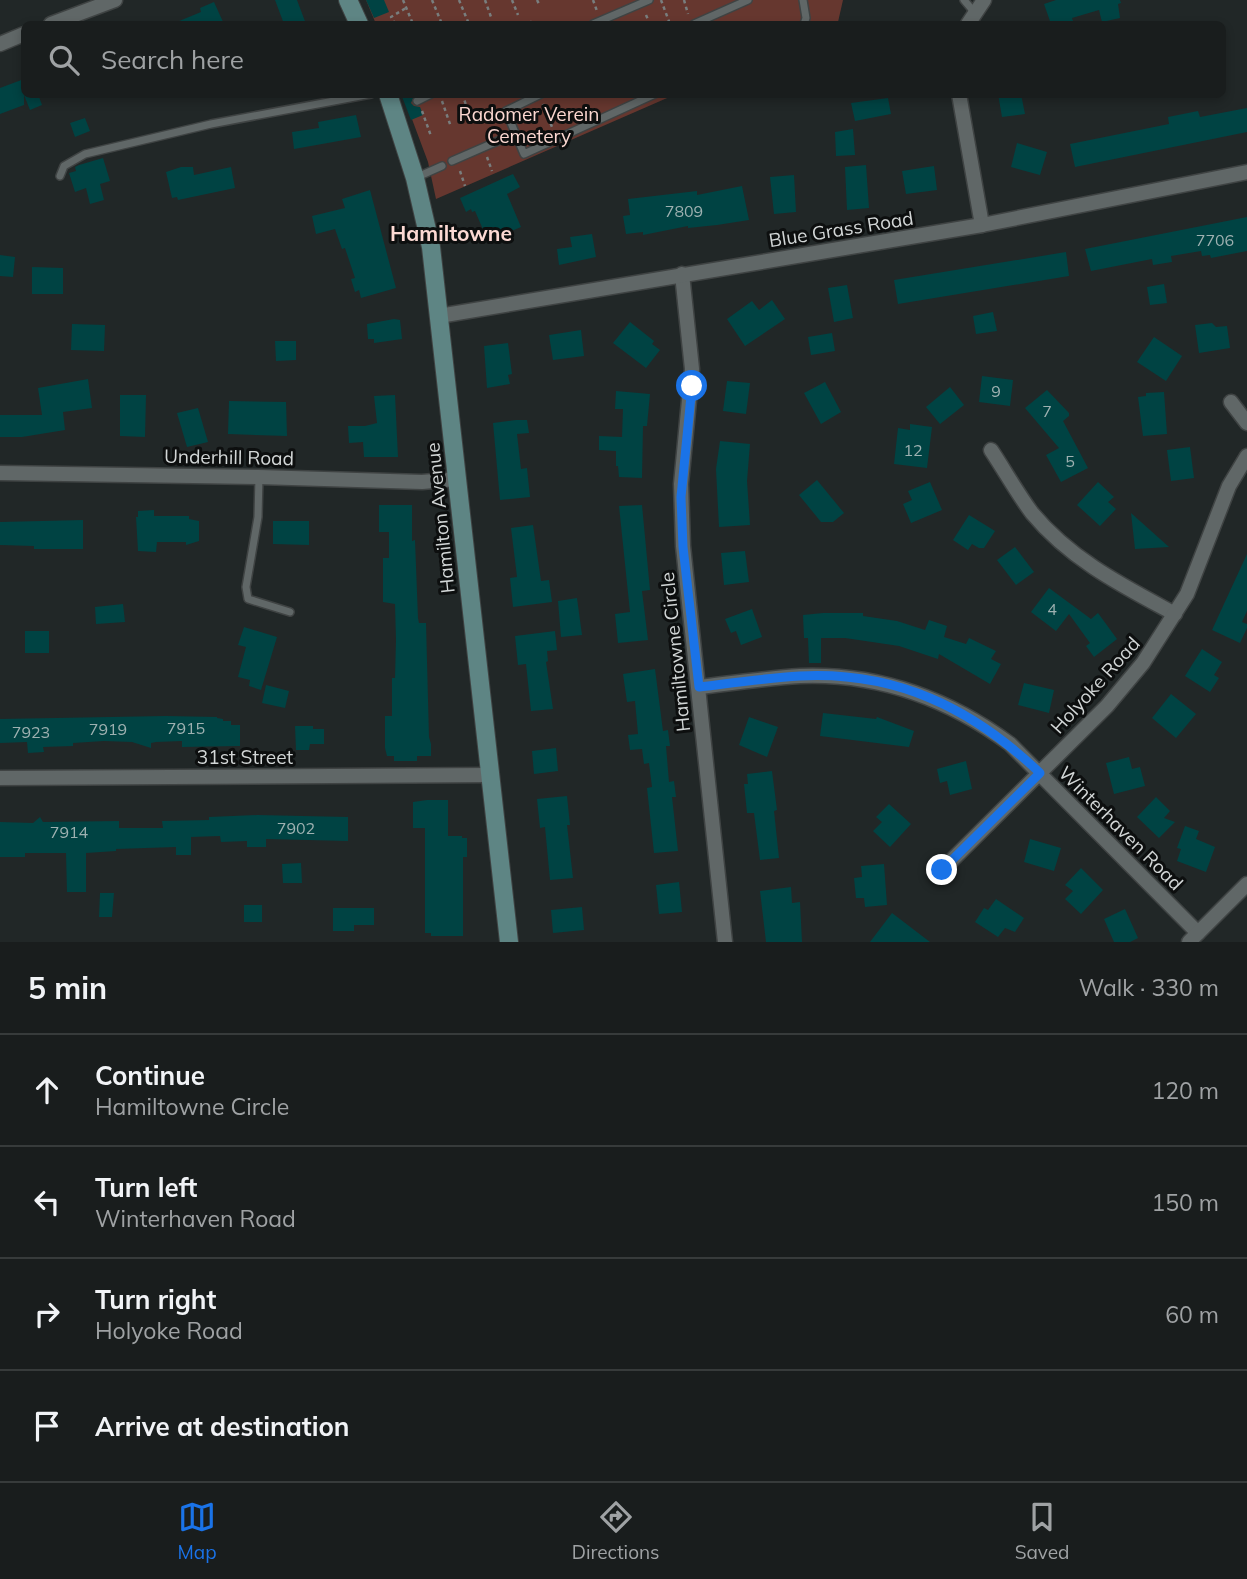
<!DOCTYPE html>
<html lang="en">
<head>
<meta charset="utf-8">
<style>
  :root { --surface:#191d1d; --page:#262a2a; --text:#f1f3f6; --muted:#9fa2a4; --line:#373b3b; --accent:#1a73e8 }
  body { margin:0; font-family:Mulish,sans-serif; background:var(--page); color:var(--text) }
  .stop { position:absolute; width:21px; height:21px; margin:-16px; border:5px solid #1a73e8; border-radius:50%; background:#fff }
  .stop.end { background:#1a73e8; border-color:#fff; box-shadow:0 2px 7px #0008 }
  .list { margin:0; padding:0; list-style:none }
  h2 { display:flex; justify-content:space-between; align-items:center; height:91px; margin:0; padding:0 28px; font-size:30px }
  h2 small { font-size:23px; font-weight:400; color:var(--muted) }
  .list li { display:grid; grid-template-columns:46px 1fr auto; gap:21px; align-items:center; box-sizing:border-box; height:112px; padding:0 28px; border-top:2px solid var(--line) }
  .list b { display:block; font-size:26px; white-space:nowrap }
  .list p { margin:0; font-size:23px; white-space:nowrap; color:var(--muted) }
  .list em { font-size:23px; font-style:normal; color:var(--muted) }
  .icon { flex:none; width:38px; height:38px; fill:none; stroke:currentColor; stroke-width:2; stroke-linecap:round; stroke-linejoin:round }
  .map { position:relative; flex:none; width:1247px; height:942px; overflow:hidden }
  .search { position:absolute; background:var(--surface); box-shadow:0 4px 10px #0003; left:21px; right:21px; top:21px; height:77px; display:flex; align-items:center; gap:18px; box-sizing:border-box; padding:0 24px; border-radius:10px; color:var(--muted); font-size:26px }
  .sheet { height:539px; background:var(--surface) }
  nav { display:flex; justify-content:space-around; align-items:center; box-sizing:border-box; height:98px; border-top:2px solid var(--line); background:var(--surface); font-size:19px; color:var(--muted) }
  nav a { display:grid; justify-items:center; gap:4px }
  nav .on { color:var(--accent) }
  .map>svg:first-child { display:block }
  .green { fill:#66372f }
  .building { fill:#004343 }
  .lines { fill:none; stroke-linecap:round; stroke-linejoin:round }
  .lane-casing { stroke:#3f4343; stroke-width:10 }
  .street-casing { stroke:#3f4343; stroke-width:17 }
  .secondary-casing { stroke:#3f4343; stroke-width:20 }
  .path { stroke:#797e7e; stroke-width:2.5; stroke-dasharray:3.5 3.5; stroke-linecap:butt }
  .lane { stroke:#606767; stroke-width:7 }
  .street { stroke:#606767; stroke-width:14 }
  .secondary { stroke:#5e8584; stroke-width:18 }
  .route { stroke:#1a73e8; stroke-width:9 }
  .labels { text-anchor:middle; stroke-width:6; stroke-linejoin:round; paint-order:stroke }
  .number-label { font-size:16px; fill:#9eb1b1 }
  .park-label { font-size:19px; fill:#fcd8d1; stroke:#0d0f0f }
  .street-label { font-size:19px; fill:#d2d6d6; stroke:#0d0f0f }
  .neighbourhood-label { font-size:21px; font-weight:bold; fill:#fcd9d3; stroke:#0d0f0f }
</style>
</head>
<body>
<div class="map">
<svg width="1247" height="942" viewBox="0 0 1247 942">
  <rect width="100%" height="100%" fill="#212727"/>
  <!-- green -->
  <g class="green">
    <path d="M366,0H843L838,22L833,24H376Z"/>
    <path d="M403,95H674L436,199L428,162Z"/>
  </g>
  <!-- building -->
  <g class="building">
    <path d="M275,0H297L306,24H284Z"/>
    <path d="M366,0H384L389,12L374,18Z"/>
    <path d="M1056,0H1120L1121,3L1118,4L1120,18L1102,22L1099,10L1072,18L1074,24H1051L1044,4Z"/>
    <path d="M214,2L224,24H172L201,12L200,8Z"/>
    <path d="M24,79V94H38L42,105L30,110L24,95V105L0,114V88Z"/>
    <path d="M401,94H415L411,103L414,106L420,107L423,115L411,120Z"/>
    <path d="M998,94H1021L1025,114L1002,117Z"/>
    <path d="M888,98L891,114L855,121L851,103Z"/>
    <path d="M1247,108V132L1075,167L1070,144L1169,124L1168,117L1198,111L1200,117Z"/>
    <path d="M356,115L361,137L294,149L292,132L319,128L318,122Z"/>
    <path d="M85,118L90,131L75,137L70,123Z"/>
    <path d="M853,129L855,155L836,156L835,132Z"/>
    <path d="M1017,143L1047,152L1040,175L1011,167Z"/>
    <path d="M103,158L110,181L100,184L104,200L90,204L86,188L75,192L69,173L76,171L75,167L79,165Z"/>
    <path d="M866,165L869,208L847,210L845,167Z"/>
    <path d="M934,166L937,190L906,194L902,171Z"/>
    <path d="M181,167H193L194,175L231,167L235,188L178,200L177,197L172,198L166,172Z"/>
    <path d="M513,174L520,187L507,194L521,227L488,241L475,211L472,212L471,209L466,212L460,198Z"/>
    <path d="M794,175L796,212L774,214L770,177Z"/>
    <path d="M742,186L749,220L717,225L688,228V226L643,235V232L626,234L623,216L630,215L628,199L697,191V195Z"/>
    <path d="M370,190L396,288L361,298L359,290L355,292L351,279L355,278L345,248L342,249L335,229L316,234L312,216L345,208L342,199Z"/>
    <path d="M1247,217V251L1211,258L1210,255L1202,256L1201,251L1171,256L1172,262L1153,265L1152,259L1091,271L1085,249Z"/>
    <path d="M592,234L596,257L559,265L557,249L572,247L570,237Z"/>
    <path d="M1066,252L1069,276L898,304L894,280Z"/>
    <path d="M0,255L15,257L13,277L0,276Z"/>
    <path d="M32,267L63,268V294H32Z"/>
    <path d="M1164,284L1167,303L1150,305L1147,287Z"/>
    <path d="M847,285L853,318L834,322L828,288Z"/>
    <path d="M772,300L785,319L745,346L727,319L752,301L759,310Z"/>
    <path d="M993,312L997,331L976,334L973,316Z"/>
    <path d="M394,319L400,320L402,339L374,343V339H368L367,324Z"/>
    <path d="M630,322L654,341L652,344L660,350L646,368L613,343Z"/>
    <path d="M1212,323L1216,327L1227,326L1230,348L1199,353L1195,325Z"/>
    <path d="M72,324L105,325L104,351L71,350Z"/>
    <path d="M581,330L584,356L553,360L549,335Z"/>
    <path d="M832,333L835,351L811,355L808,337Z"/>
    <path d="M1154,337L1182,356L1166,381L1137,362Z"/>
    <path d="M275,341H296V360L276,361Z"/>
    <path d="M508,343L512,374L508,375L510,384L487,388L484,346Z"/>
    <path d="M982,376L1013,380L1010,406L979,402Z"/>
    <path d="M88,379L92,408L63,412L65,430L22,437H0V415H42L38,388Z"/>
    <path d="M727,381L750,383L746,414L723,411Z"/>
    <path d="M825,382L841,412L821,424L804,393Z"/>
    <path d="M950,387L964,405L940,424L926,407Z"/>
    <path d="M1047,390L1069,413V416L1063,421L1088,468L1061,482L1046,455L1059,448L1025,408Z"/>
    <path d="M616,391L650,394L647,426H643L642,478L619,477L618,466H616V451L599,450V436L622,437L623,409H615Z"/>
    <path d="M1164,392L1167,434L1143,436L1138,397L1146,396V393Z"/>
    <path d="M120,395H146L145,437L120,436Z"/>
    <path d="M395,395L398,457H364L363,442L349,443L348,426H365L377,423L374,396Z"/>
    <path d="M229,401L286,402L287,436L228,434Z"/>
    <path d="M198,408L208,442L187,447L177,413Z"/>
    <path d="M516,420H527L529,433L517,434L521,469L527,468L530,497L500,500L493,423Z"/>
    <path d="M910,424L932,427L927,468L894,464L898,428L910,430Z"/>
    <path d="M720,441L750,444L747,481L750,525L719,527L716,469Z"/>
    <path d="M1190,447L1194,478L1171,481L1167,450Z"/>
    <path d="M817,480L844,513L833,522H821L799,495Z"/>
    <path d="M930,482L942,510L911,523L903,504L912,500L908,491Z"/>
    <path d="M1098,482L1114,497L1108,502L1116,509L1100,526L1077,505Z"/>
    <path d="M379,505H412V541L415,540L418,618L419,623H426L429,737L431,744V756H417V761H394V756H387L385,748V716H392V678H395L396,640L395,604L383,602V558H389V532H379Z"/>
    <path d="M642,505L650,590L642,591L648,640L618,643L615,614L630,612L619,506Z"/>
    <path d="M154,510V516H189V519L199,521V541L186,545V542H157L156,552L138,551L136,517H138V511Z"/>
    <path d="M1131,513L1169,547L1135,549Z"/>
    <path d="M969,515L995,531L984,548H979L972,544L968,550L953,540Z"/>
    <path d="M83,520V549H34V546L0,545V522Z"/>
    <path d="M273,521H309V545L273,544Z"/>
    <path d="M533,525L541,581L549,580L552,602L513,607L510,578L517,577L511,528Z"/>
    <path d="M1015,547L1034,572L1016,585L997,560Z"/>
    <path d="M745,551L749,582L724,585L721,553Z"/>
    <path d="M1247,554V611L1242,622L1247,624V628L1240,643L1212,630Z"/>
    <path d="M1049,588L1091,619L1098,613L1117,639L1094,657L1086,646L1090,643L1069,614L1056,631L1031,612Z"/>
    <path d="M577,598L582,635L561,637L558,601Z"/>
    <path d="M123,604L125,622L96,624L95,607Z"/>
    <path d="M752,609L762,637L741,645L736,631L731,633L725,619Z"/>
    <path d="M823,613H863V616L897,621L925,630L929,620L947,626L944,637L966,644L969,638L996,651L991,659L1001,664L990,684L939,654L938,659L899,646L845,638H821V663H809L808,638H804L803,615Z"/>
    <path d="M244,627L277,637L261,690L249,686L250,680L238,677L246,647L238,645Z"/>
    <rect x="25" y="631" width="24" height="22"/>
    <path d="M555,631L557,650L547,651L548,661L546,662L553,709L531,711L526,664L518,665L515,636Z"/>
    <path d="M1202,649L1222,662L1214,675L1219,678L1210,692L1185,676Z"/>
    <path d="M655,669L663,731L668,730L670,746H666L669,782L674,781L676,797H672L678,851L654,853L647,788L652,787L649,763L644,764L642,749L630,750L628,735L638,734L635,701L627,702L623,674Z"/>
    <path d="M1024,683L1054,690L1049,713L1018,705Z"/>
    <path d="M266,685L289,691L285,708L262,703Z"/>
    <path d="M1171,694L1196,714L1176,738L1152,718Z"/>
    <path d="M823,713L876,719L877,717L914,731L909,747L820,736Z"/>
    <path d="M166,716L217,717V718L223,719V721H231V725H240V746L182,747V741L156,742L151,743V748L132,742L104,741L73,743V746L43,747L44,752L28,753L27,742L0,743V719Z"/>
    <path d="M749,717L778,727L767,757L739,745Z"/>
    <path d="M295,726H313V729H324V744H310L309,750H296Z"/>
    <path d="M556,748L558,771L534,774L532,751Z"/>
    <path d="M1129,757L1132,769L1140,767L1145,786L1114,794L1106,763Z"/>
    <path d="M966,761L972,789L950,795L947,781L940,783L937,769Z"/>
    <path d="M772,771L777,810L774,811L779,858L760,860L754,813H747L744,784H748L747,774Z"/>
    <path d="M567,796L570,825H567L573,878L550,880L545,827L540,828L537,799Z"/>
    <path d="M1156,797L1170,811L1164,818L1175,822L1159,838L1137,817Z"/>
    <path d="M427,800H448V836H462V838H467V857H463V936H431V933H425V828H413V802Z"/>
    <path d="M889,804L911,824L890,847L873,831L882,822L876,817Z"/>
    <path d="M257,815L348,817V841L266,839V847H247V841L221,842L220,836L191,837V855H176V847L116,849V851L86,853V892H67L66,853H25V857H0V822L33,823L40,817L43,822L119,821V828H163L162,821L209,820V817Z"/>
    <path d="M1185,826L1199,831L1196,839L1215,847L1206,872L1177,861L1181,849L1177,848Z"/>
    <path d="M1030,839L1061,848L1054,871L1024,862Z"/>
    <path d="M301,863L302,883H283L282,864Z"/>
    <path d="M884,864L887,905L865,907L864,898H856L854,878L862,877L861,866Z"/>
    <path d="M1081,868L1103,890L1081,914L1065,899L1073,891L1065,885Z"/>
    <path d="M679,882L682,912L659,914L656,885Z"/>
    <path d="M791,887L792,903L800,902L802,942H766L760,891Z"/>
    <path d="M100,893H114L112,917H99Z"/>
    <path d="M996,899L1024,918L1015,932L1005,928L998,937L975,922L984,908L988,910Z"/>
    <rect x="244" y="905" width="18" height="17"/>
    <path d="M582,907L584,930L553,933L551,910Z"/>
    <path d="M333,908H374V925H354V931H333Z"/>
    <path d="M1125,909L1138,938L1130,942H1114L1104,919Z"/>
    <path d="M892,913L930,942H870Z"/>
  </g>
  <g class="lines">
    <defs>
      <g id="lane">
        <path d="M803,0L806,18L804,24"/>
        <path d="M964,0L975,13"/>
        <path d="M593,24L649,0"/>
        <path d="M694,24L748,0"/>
        <path d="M541,94L506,111L524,154L655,94"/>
        <path d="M417,101L431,94"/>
        <path d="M452,161L514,134"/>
        <path d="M60,176L64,166L85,154L211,124L371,94"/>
        <path d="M415,178L442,166"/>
        <path d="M259,477L258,517L246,587L248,599L290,612"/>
      </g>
      <g id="street">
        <path d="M51,24L115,0"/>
        <path d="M968,24L984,0"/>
        <path d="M0,44L24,34"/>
        <path d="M959,94L982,225"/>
        <path d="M682,274L692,369L681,484L683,546L725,942"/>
        <path d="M439,316L982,225L1247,172"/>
        <path d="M1231,402L1247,423"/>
        <path d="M991,450C1005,471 1017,493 1032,513C1071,560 1123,586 1175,614"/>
        <path d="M0,473L259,477L422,482L456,479"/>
        <path d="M699,687C733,683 767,678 800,676C878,673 949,699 1010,744L1198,933"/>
        <path d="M0,778L490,775"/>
        <path d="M942,870L1107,706L1143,663L1187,594L1229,486L1247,456"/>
        <path d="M1189,942L1247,884"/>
      </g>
      <g id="secondary">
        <path d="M348,0L359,24"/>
        <path d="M388,94L415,178L431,247L509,942"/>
      </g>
    </defs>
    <!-- lane casing -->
    <use href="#lane" class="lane-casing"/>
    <!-- street casing -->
    <use href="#street" class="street-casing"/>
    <!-- secondary casing -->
    <use href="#secondary" class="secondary-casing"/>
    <!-- path -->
    <g class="path">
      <path d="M403,0L413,24"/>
      <path d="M432,0L442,24"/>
      <path d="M459,0L469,24"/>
      <path d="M485,0L491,17"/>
      <path d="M512,0L518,15"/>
      <path d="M537,0L540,6"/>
      <path d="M593,0L597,11"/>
      <path d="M661,0L670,24"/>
      <path d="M684,0L688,14"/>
      <path d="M646,15L650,24"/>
      <path d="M530,21L531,24"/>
      <path d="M395,24L391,17L406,8"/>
      <path d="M462,94L471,118"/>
      <path d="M442,101L451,127"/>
      <path d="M543,104L552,127"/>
      <path d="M422,111L431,136"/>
      <path d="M487,157L492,171"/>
      <path d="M460,171L465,186"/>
    </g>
    <!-- lane -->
    <use href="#lane" class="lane"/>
    <!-- street -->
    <use href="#street" class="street"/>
    <!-- secondary -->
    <use href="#secondary" class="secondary"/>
  </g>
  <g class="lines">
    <!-- route -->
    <path class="route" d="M692,386L681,497L683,547L699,687C732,683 766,678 800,676C896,671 972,708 1040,773L942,870"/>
  </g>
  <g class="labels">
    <!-- number labels -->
    <g class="number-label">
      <text x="684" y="217">7809</text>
      <text x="1215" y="246">7706</text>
      <text x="996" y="397">9</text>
      <text x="1047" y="417">7</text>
      <text x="913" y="456">12</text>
      <text x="1070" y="467">5</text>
      <text x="1052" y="615">4</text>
      <text x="186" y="734">7915</text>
      <text x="108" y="735">7919</text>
      <text x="31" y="738">7923</text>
      <text x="296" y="834">7902</text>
      <text x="69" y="838">7914</text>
    </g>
    <!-- park labels -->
    <g class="park-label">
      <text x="529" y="121">Radomer Verein<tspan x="529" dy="22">Cemetery</tspan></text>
    </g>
    <!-- street labels -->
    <g class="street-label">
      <text transform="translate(841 229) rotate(-9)" y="7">Blue Grass Road</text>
      <text transform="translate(229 457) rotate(1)" y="7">Underhill Road</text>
      <text transform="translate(440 518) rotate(-96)" y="7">Hamilton Avenue</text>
      <text transform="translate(675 652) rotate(-96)" y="7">Hamiltowne Circle</text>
      <text transform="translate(1095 685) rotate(-48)" y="7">Holyoke Road</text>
      <text x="245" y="764">31st Street</text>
      <text transform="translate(1121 828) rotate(45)" y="7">Winterhaven Road</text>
    </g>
    <!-- neighbourhood labels -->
    <g class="neighbourhood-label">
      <text x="451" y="241">Hamiltowne</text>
    </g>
  </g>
</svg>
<div class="stop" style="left:692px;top:386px"></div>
<div class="stop end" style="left:942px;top:870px"></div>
<div class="search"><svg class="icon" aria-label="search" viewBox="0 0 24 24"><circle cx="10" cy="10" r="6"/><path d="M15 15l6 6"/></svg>Search here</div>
</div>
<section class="sheet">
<h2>5 min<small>Walk · 330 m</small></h2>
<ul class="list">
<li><svg class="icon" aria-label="ahead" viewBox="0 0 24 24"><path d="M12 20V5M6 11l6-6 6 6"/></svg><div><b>Continue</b><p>Hamiltowne Circle</p></div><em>120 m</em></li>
<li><svg class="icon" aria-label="left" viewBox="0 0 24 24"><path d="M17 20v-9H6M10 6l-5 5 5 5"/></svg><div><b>Turn left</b><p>Winterhaven Road</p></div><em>150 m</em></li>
<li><svg class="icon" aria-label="right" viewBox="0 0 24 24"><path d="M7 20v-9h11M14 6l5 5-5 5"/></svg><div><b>Turn right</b><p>Holyoke Road</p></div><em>60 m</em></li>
<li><svg class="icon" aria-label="arrive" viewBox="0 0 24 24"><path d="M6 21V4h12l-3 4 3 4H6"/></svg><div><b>Arrive at destination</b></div></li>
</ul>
</section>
<nav>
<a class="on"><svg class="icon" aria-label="map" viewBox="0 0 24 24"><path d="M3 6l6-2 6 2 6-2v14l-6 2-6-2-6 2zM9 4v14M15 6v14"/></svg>Map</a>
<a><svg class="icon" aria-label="directions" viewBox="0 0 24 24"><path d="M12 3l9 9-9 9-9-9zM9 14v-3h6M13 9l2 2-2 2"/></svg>Directions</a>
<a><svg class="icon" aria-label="saved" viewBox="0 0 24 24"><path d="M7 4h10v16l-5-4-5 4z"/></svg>Saved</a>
</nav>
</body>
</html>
